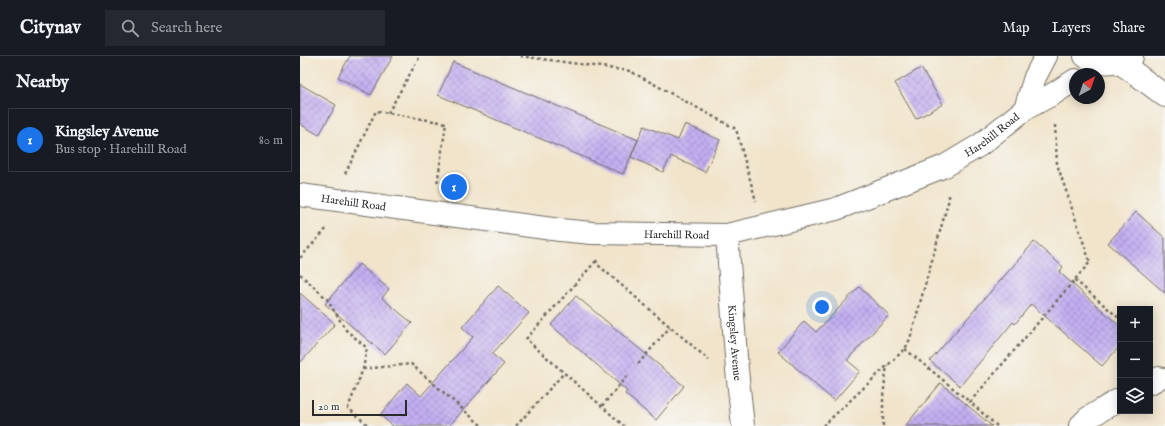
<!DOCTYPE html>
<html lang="en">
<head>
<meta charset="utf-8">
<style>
  :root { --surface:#171b24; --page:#242831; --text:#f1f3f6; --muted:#9ea1a6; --line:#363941; --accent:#1a73e8 }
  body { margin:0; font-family:"IM FELL English",serif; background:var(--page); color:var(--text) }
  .controls { position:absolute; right:12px; bottom:12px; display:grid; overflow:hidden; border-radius:0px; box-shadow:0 2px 10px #0003 }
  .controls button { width:36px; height:36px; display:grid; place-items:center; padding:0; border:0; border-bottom:1px solid var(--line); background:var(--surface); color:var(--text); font:20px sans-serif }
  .compass { position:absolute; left:769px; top:12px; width:36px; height:36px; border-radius:50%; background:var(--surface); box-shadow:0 2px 10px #0003; rotate:40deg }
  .scale { position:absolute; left:12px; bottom:10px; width:95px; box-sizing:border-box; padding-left:4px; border:2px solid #2b2b2b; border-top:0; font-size:11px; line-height:14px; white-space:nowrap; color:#2b2b2b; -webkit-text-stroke:3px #f6f6f2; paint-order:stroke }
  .you { position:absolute; left:522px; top:251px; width:14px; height:14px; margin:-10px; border:3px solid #fff; border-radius:50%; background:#1a73e8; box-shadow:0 0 0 6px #1a73e833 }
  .badge { display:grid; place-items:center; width:26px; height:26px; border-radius:50%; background:var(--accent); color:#fff; font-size:13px; font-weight:700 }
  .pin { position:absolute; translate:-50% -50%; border:2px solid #fff; box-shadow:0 1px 4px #0006 }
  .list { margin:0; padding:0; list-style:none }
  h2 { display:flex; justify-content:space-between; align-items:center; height:52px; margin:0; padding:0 16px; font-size:17px }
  h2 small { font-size:13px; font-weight:400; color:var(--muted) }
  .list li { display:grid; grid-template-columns:26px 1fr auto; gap:12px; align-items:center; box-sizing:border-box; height:64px; margin:0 8px 8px; padding:0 8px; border:1px solid var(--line); border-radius:0px }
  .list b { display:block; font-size:15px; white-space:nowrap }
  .list p { margin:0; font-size:13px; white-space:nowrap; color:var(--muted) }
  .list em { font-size:13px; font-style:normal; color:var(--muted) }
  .icon { flex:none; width:22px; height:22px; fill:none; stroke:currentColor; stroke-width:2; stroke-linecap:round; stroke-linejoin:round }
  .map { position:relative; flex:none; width:865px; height:370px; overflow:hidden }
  header { display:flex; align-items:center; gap:24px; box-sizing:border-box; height:56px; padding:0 20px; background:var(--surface); border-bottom:1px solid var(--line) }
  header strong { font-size:19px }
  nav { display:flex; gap:22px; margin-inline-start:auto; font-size:14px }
  .search { width:280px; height:36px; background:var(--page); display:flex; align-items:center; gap:10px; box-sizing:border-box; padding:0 14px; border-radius:0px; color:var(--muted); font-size:15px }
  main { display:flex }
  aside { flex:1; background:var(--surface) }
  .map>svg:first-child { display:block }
  .building { fill:url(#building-cross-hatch) }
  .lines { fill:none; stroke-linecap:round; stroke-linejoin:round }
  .minor-casing { stroke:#706c63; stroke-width:24 }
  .tertiary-casing { stroke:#706c63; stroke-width:24 }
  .path { stroke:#706c63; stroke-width:2.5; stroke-dasharray:3 3; stroke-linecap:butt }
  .minor { stroke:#fff; stroke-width:22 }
  .tertiary { stroke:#fff; stroke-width:22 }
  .labels { text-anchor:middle; stroke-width:4; stroke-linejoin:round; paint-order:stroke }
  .street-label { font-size:11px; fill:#2b2b2b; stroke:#f6f6f2 }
</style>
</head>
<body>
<header>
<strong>Citynav</strong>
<div class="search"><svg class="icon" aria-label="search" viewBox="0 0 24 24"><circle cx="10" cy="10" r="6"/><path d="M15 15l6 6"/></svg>Search here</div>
<nav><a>Map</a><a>Layers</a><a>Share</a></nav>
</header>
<main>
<aside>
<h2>Nearby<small></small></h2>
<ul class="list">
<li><span class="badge">1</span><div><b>Kingsley Avenue</b><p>Bus stop · Harehill Road</p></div><em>80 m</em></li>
</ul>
</aside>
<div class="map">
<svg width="865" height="370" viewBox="0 0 865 370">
  <defs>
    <pattern id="building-cross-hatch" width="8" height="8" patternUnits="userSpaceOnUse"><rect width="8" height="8" fill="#c3aff2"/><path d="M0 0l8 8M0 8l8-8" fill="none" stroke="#9f8fc4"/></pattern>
  </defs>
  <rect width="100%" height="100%" fill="#f6f6f2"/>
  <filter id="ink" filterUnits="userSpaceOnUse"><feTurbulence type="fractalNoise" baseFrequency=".025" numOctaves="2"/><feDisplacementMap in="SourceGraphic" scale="8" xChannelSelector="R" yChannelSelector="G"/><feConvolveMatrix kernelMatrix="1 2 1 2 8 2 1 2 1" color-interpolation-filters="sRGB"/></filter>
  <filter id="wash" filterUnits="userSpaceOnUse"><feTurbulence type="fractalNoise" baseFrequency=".012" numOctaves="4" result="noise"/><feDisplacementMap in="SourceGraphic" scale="16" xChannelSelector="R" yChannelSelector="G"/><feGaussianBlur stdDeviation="0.9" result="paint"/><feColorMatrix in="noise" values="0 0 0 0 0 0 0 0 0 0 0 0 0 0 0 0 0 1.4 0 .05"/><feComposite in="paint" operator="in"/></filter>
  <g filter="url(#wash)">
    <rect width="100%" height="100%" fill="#f1e4cb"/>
    <g id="blocks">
      <!-- building -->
      <g class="building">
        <path d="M50,0H93L71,39L38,21Z"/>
        <path d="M153,6L338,84L323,118L138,39Z"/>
        <path d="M621,12L643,48L616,63L595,27Z"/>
        <path d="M0,28L36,49L19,79L0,68Z"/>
        <path d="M385,68L420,84L405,116L371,100L363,116L331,101L344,70L378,84Z"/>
        <path d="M836,156L865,182V237L808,187Z"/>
        <path d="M734,186L763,211L759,216L820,270V290L802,310L731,248L715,268L713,266L660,330L630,305Z"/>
        <path d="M59,208L89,233L82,242L112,267L85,298L25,248Z"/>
        <path d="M198,230L229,257L192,298L204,308L149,370H93L80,359L107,327L121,340L173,281L162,271Z"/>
        <path d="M559,231L589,259L547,304L560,315L534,345L478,296L504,265L516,276Z"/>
        <path d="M0,237L35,268L0,307Z"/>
        <path d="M276,240L384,330L356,364L325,338L327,335L251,269Z"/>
        <path d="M641,327L692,370H605Z"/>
      </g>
    </g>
  </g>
  <g filter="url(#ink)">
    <use href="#blocks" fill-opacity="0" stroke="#706c63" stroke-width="1"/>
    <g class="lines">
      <defs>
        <g id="minor">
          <path id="s1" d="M427,179L437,314L443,370"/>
          <path d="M850,327L859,322"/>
          <path d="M780,370L788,362L820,343"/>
        </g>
        <g id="tertiary">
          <path d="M785,0C800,10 816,7 832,1"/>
          <path d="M818,6L832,15L865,40"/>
          <path d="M725,53L735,21L746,0"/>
          <path id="s2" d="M0,139L260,174L292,177L427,179L536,153L645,110L680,89L725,53L753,38L775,24"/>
        </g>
      </defs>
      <!-- minor casing -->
      <use href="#minor" class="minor-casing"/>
      <!-- tertiary casing -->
      <use href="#tertiary" class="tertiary-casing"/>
      <!-- path -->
      <g class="path">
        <path d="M220,0L330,15L436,73L456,145"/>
        <path d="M88,57L120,0"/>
        <path d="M45,118L76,55L146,67L137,129"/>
        <path d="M0,202L28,171"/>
        <path d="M296,204L298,209L409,304"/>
        <path d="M296,205L226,283L324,370"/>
        <path d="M0,218L27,243L46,274L67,292L63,313L48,352L69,370"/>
        <path d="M775,224L820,263"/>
        <path d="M605,293L670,346"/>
        <path d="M338,308L370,271"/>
        <path d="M63,313L111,308L182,370"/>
        <path d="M302,350L327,320"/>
        <path d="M216,370L264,317"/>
        <path d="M523,370L605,293L610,283L649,143V138"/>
        <path d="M583,370V341L587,309"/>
        <path d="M697,370L670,346L790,206L757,108L755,69"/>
      </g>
      <!-- minor -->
      <use href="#minor" class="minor"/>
      <!-- tertiary -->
      <use href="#tertiary" class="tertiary"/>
    </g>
  </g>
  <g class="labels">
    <!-- street labels -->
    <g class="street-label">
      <text dy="4" stroke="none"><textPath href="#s2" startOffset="715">Harehill Road</textPath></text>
      <text dy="4" stroke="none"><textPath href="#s2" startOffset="54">Harehill Road</textPath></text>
      <text dy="4" stroke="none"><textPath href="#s2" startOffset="379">Harehill Road</textPath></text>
      <text dy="4" stroke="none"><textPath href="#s1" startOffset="108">Kingsley Avenue</textPath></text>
    </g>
  </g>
</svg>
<div class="controls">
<button>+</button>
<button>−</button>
<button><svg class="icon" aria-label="layers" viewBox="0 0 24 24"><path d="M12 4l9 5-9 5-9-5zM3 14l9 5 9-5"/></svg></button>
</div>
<svg class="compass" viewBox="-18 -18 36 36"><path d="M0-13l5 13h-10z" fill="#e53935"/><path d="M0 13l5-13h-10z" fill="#9ea1a6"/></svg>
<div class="scale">20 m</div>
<div class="you"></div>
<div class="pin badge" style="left:154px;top:131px">1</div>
</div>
</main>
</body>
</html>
